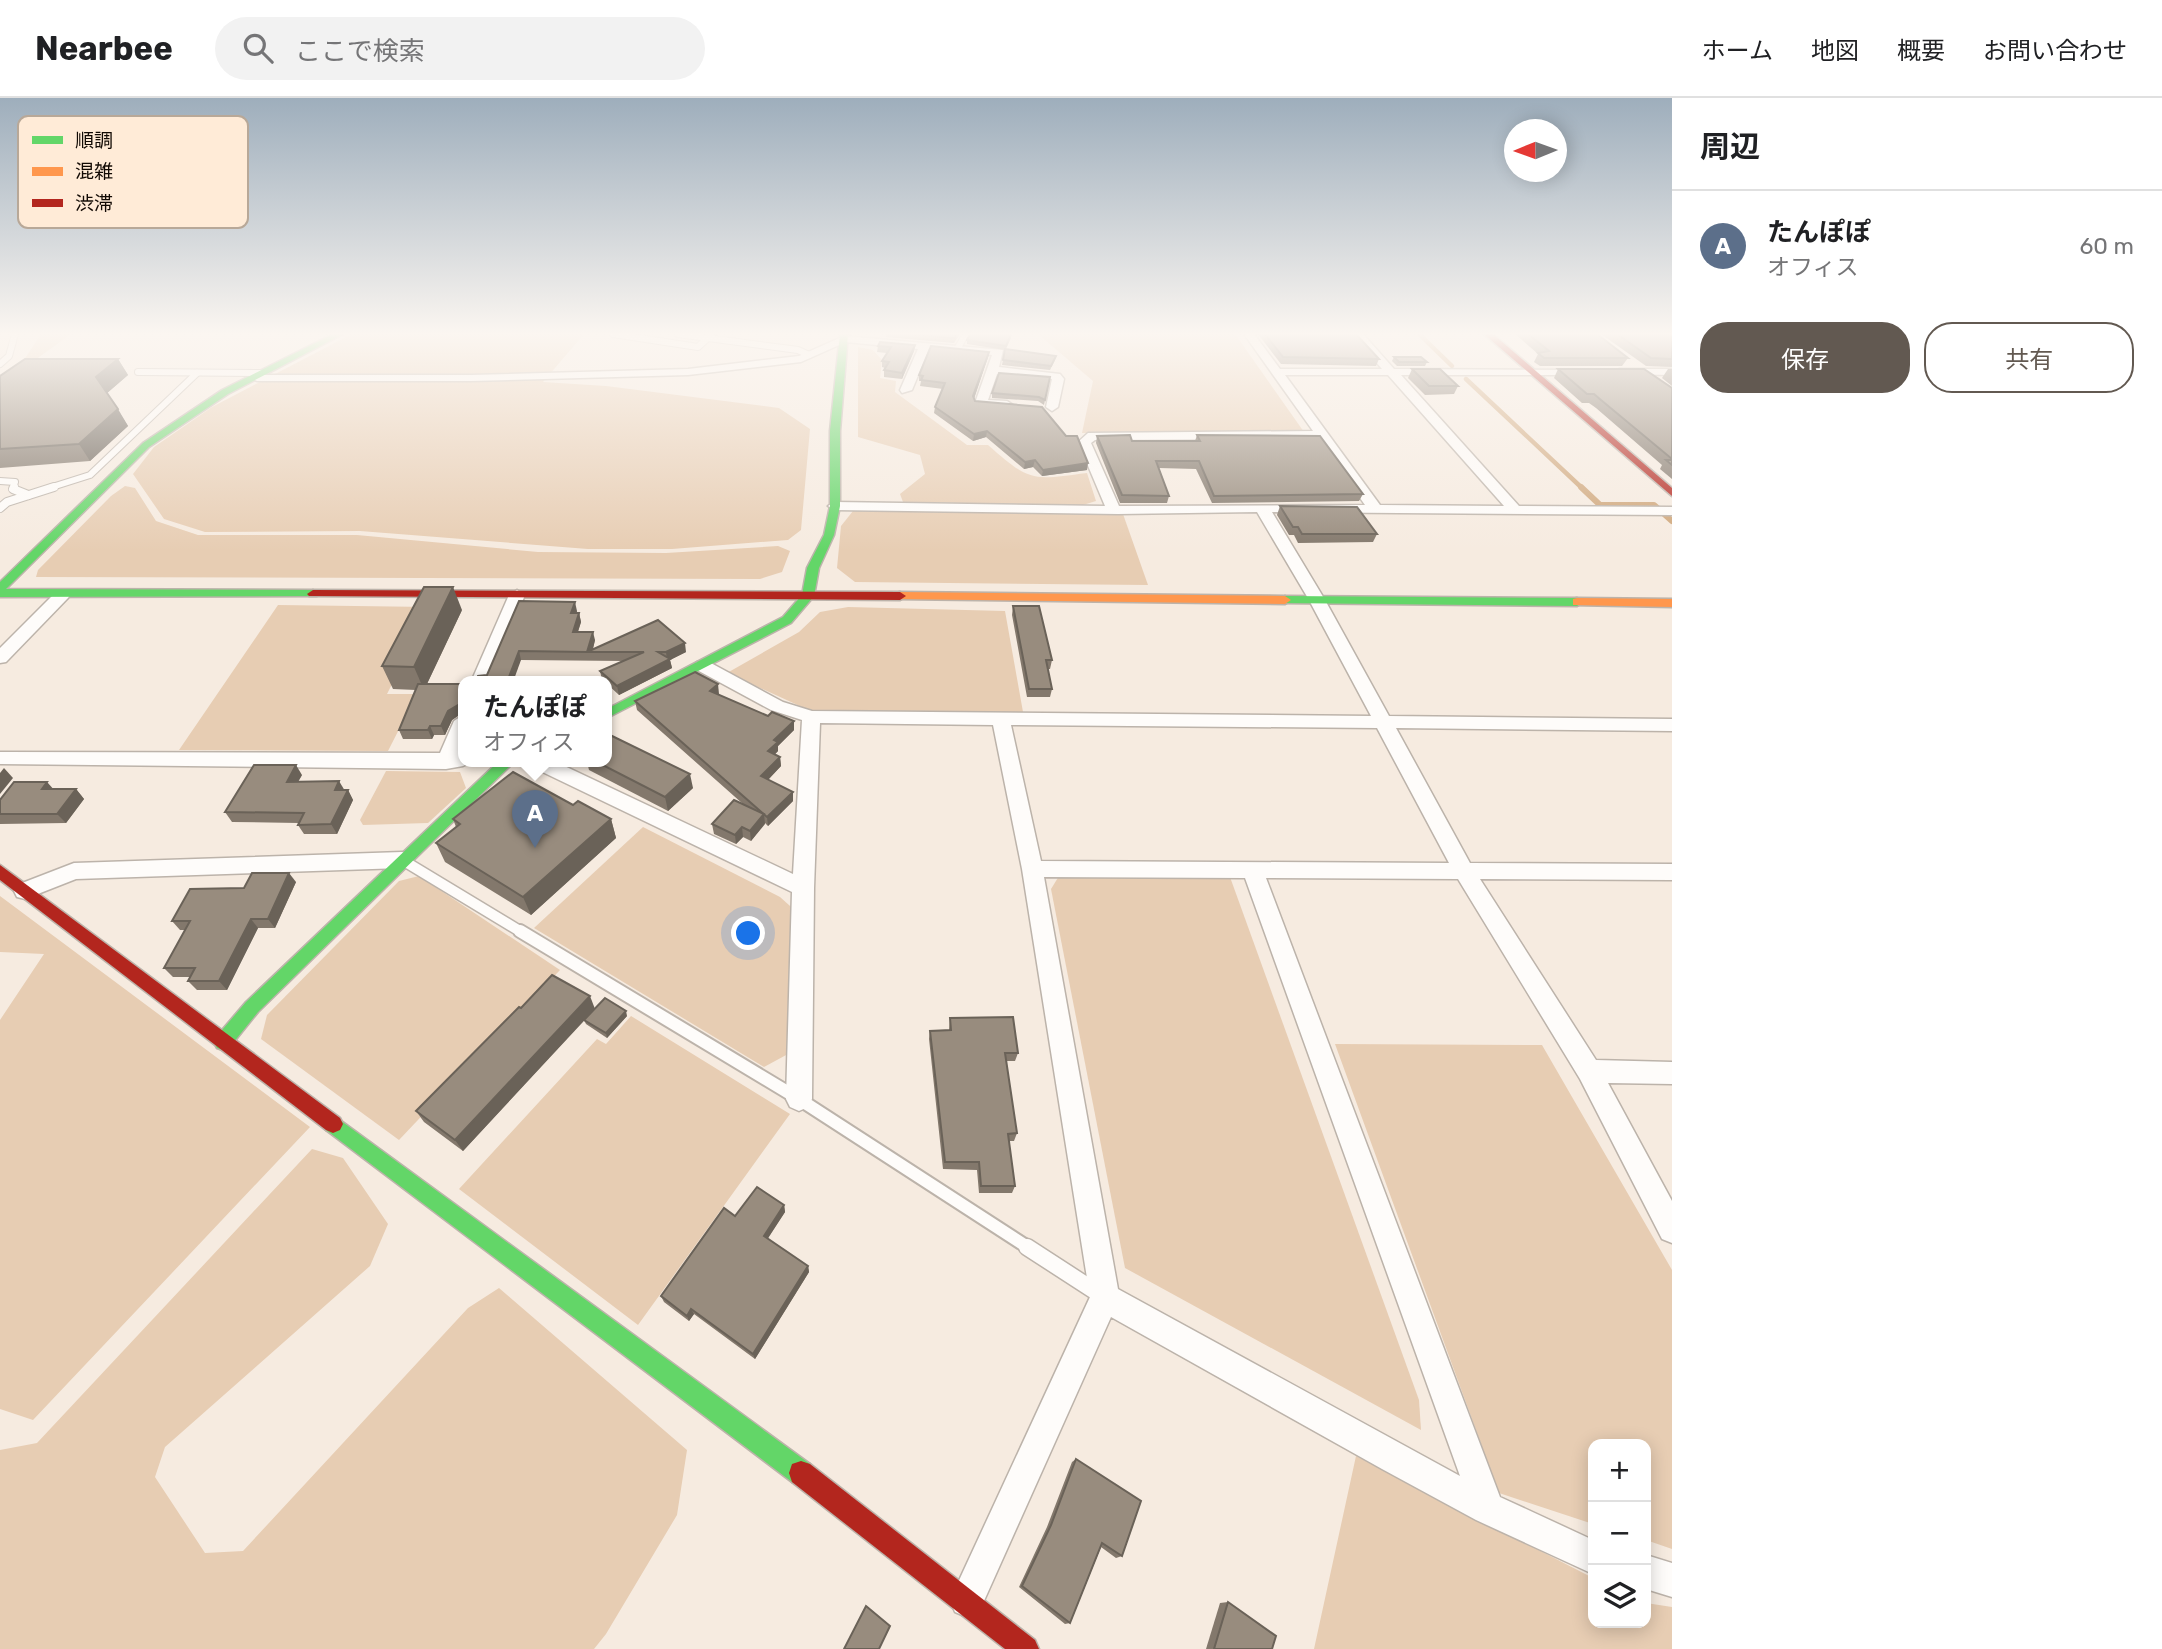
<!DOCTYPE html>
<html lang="ja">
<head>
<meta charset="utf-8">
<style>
  :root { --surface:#fff; --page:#f2f2f2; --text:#202124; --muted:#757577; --line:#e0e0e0; --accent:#625951 }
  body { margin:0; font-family:Rubik,"Noto Sans JP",sans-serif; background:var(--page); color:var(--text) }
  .controls { position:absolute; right:21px; bottom:21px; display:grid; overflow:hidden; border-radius:14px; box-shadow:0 4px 18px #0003 }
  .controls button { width:63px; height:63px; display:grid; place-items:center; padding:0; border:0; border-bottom:2px solid var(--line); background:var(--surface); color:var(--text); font:35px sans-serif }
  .compass { position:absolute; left:1504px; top:21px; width:63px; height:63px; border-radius:50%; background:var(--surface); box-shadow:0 4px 18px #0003; rotate:269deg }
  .you { position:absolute; left:749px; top:836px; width:24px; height:24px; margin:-18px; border:5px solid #fff; border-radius:50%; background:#1a73e8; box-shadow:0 0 0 10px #1a73e833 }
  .badge { display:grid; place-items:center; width:46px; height:46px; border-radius:50%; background:var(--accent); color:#fff; font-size:23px; font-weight:700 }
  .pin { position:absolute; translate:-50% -58px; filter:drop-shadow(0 2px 4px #0008) }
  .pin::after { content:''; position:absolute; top:37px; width:24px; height:21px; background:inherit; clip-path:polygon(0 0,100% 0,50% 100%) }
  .popup { position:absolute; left:458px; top:578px; width:154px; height:91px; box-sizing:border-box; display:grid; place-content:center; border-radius:14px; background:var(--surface); filter:drop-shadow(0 2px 5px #0005); font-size:23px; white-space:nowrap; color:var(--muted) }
  .popup b { font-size:26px; color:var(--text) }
  .popup::after { content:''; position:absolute; left:50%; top:100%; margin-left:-14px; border:14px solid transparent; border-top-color:var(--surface) }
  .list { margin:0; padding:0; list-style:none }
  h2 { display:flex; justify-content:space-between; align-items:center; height:91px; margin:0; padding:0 28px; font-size:30px }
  h2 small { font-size:23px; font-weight:400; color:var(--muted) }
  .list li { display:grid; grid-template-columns:46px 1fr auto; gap:21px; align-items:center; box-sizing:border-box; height:112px; padding:0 28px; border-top:2px solid var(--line) }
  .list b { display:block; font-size:26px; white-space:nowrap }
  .list p { margin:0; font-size:23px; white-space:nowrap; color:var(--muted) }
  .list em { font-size:23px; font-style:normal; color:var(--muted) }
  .actions { display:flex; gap:14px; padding:21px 28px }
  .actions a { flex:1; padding:16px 0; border:2px solid var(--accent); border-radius:28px; text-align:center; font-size:24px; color:var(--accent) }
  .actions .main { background:var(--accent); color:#fff }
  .icon { flex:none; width:38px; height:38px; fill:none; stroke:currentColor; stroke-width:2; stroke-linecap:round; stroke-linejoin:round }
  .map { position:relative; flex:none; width:1672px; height:1551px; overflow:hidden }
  header { display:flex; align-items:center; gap:42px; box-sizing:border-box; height:98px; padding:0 35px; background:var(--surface); border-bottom:2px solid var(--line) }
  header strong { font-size:33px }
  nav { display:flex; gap:38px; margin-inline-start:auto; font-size:24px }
  .search { width:490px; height:63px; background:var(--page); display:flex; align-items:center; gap:18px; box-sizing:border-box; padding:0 24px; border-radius:38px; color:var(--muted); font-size:26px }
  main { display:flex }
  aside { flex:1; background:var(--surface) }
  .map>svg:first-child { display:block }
  .green { fill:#e7cdb3 }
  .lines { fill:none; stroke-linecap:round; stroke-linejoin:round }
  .stream-far1 { stroke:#cfa67a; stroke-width:4.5 }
  .stream { stroke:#cfa67a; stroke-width:6 }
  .lane-far4-casing { stroke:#bcb3aa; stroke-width:8 }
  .lane-far3-casing { stroke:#bcb3aa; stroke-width:10 }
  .lane-far2-casing { stroke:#bcb3aa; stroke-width:13 }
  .lane-far1-casing { stroke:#bcb3aa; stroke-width:16 }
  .lane-casing { stroke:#bcb3aa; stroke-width:19 }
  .street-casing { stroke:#bcb3aa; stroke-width:3 }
  .fast-casing { stroke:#bcb3aa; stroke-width:3 }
  .slow-casing { stroke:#bcb3aa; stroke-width:3 }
  .jam-casing { stroke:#bcb3aa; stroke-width:3 }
  .lane-far4 { stroke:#fefcfa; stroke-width:6 }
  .lane-far3 { stroke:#fefcfa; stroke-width:8 }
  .lane-far2 { stroke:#fefcfa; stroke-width:10 }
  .lane-far1 { stroke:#fefcfa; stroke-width:12 }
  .lane { stroke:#fefcfa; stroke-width:16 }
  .street { fill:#fefcfa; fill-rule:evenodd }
  .fast { fill:#63d668; fill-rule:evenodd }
  .slow { fill:#ff974d; fill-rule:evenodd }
  .jam { fill:#b3261e; fill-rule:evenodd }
  .wall { fill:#83786c }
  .shaded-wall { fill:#6a6258 }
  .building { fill:#988c7e; stroke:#6a6258; stroke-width:2 }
  .key { fill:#ffebd7; stroke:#b8a898; stroke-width:2 }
  .key-label { font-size:19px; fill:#120a04 }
</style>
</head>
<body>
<header>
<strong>Nearbee</strong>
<div class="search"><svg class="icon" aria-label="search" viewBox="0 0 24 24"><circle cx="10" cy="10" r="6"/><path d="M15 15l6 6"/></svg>ここで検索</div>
<nav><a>ホーム</a><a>地図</a><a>概要</a><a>お問い合わせ</a></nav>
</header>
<main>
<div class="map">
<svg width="1672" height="1551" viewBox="0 0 1672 1551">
  <rect width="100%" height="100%" fill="#f6ebe0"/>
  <!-- green -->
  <g class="green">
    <path d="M41,236H71L35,262H24Z"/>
    <path d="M352,236H584L543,284L606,288L779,310L810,331L801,432L788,442L672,451H588L360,433L205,434L164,421L133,376L154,349L212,309Z"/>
    <path d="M1038,236H1235L1304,334L1082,335L1093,283Z"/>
    <path d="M858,249L873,252L882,262L880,280L896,283L895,294L967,347H988C1031,385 1032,382 1087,375L1096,403L1083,407L903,404L900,396L925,376L920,357L858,339Z"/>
    <path d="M125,388L135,390L156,423L198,437H357L538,454L666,455L778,448L790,453L782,474L760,481L36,479L38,472L111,398Z"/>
    <path d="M853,413L1123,416L1148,487L855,484L837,470L841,428Z"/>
    <path d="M278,507L431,509L387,596H417L388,653L179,652Z"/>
    <path d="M848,509L1005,513L1023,614H813L727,575L799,534L820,514Z"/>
    <path d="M386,673L460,674L466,690L428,725L363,727L360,722Z"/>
    <path d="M643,729L780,799L799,816L788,956L764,969L534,830Z"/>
    <path d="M1064,770L1230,779L1419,1302L1421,1332L1125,1170L1051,791Z"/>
    <path d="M419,778L560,872L399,1042L261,941L267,917L399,783Z"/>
    <path d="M0,798L310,1029L33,1322L0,1311V922L44,856L0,854Z"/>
    <path d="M631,918L790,1016L638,1227L459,1091L597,941L606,946Z"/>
    <path d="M1335,946L1542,947L1672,1172V1451L1646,1442V1346H1593V1426L1499,1395Z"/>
    <path d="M312,1051L343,1060L388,1126L370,1168L165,1349L155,1379L205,1455L243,1453L468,1210L499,1190L687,1352L677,1417L606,1536L594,1551H0V1352L37,1345Z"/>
    <path d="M1356,1358L1593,1480V1525H1646V1505L1672,1509V1551H1314Z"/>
  </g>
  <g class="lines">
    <!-- stream-far1 -->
    <g class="stream-far1">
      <path d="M1419,236L1452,268"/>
      <path d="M1466,281L1582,390"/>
    </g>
    <!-- stream -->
    <path class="stream" d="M1581,389L1600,407H1654L1672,423"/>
    <defs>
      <g id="lane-far4">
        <path d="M613,236L698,249L711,237"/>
        <path d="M678,236L798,252L809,257"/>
        <path d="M957,251L966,236"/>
        <path d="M0,266L9,258L15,236"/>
        <path d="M138,274L260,275"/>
        <path d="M0,383L15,384L13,390"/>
        <path d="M49,390L90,377L197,275"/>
      </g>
      <g id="lane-far3">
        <path d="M14,389L13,391L28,397"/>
        <path d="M0,410L7,404L54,389"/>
      </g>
      <path id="lane-far2" d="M404,763L523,835"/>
      <path id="lane-far1" d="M520,833L799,1001L1029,1150"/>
      <path id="lane" d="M1027,1149L1098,1195"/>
      <g id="street">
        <path d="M1244,236H1254L1280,271H1382L1352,236H1363L1394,271L1589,272V276L1585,277H1401L1519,408L1672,409V417L1272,414L1325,502L1389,618L1672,621V633L1396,630L1470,765L1672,766V782L1480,781L1596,962L1672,964V986L1608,985L1672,1103V1145L1662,1141L1580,981L1458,781L1266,780L1500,1399L1593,1442V1476L1476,1422L1382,1371L1111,1219L979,1514L967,1519L955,1514L950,1502L1090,1199L1022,771L993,627L820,625L814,790L812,1001L808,1009L799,1013L790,1009L786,1001L792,794L532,669L530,664H556L793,776L802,622L771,612L697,572L694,568L697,564H709L783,604L812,613L1371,618L1309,502L1257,414L1118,416L835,412L828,408L835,404L1105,408L1078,344L1088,335L1313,333ZM1285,277H1388L1504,408L1380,407ZM1318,341L1365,407L1119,408L1091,345L1095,342ZM1011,627L1377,630L1449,765L1041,763ZM1044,779L1245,780L1460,1378L1118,1191Z"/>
        <path d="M844,238L1003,252L999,269L1060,276L1064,281L1058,309L1052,313L1046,309L1052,281L997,276L988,302L1007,303L1013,307L1007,311L977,308L975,305L992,257L929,251L912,292L902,295L900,292L918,251L846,244L801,264L688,277L471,283H257L251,280L257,277H471L688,271L799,258Z"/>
        <path d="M1620,271H1672V277L1616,276V272Z"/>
        <path d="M62,492L70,497L68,500L6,564L0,565V550L56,494Z"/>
        <path d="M517,492L525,497L489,584H471L509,497Z"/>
        <path d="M463,617V645L459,656H463V664H471L463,668L446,671L0,666V654L440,655L454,623Z"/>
        <path d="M402,754L409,756L412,762L409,768L402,770L76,781L25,801L17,799L14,793L17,787L74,765Z"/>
        <path d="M1646,1457L1672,1465V1499L1646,1491Z"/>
      </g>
      <g id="fast">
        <path d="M333,236H343L228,296L149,349L6,491L313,492L319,496L317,498L0,499V484L143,345L222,292Z"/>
        <path d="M840,236H848L840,333V408L834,437L819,470L814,498L791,525L607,620V611L783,519L802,497L807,470L824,437L830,408V333Z"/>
        <path d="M1285,498L1577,500L1583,504L1577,508L1281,505L1279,502Z"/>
        <path d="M498,664H514L258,914L229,950L223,952L217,950L214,944L217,938L246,904Z"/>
        <path d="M333,1017L810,1366L813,1375L810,1384L801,1387L792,1384L326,1032L323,1026L326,1020Z"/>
      </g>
      <g id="slow">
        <path d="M900,494L1285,498L1291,502L1285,506L896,501V495Z"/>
        <path d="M1577,500L1672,501V509L1573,507V501Z"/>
      </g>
      <g id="jam">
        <path d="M1484,236H1493L1672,390V398Z"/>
        <path d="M313,492L900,494L906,498L900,502L309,498L307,496Z"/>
        <path d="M0,767L340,1020L343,1026L340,1032L333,1035L326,1032L0,782Z"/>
        <path d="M801,1363L810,1366L1035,1542L1039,1551H1005L792,1384L789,1375L792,1366Z"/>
      </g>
    </defs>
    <!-- lane-far4 casing -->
    <use href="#lane-far4" class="lane-far4-casing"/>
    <!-- lane-far3 casing -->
    <use href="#lane-far3" class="lane-far3-casing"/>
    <!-- lane-far2 casing -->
    <use href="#lane-far2" class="lane-far2-casing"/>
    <!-- lane-far1 casing -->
    <use href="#lane-far1" class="lane-far1-casing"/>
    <!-- lane casing -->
    <use href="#lane" class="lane-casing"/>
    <!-- street casing -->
    <use href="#street" class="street-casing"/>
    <!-- fast casing -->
    <use href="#fast" class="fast-casing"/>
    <!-- slow casing -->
    <use href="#slow" class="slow-casing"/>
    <!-- jam casing -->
    <use href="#jam" class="jam-casing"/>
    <!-- lane-far4 -->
    <use href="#lane-far4" class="lane-far4"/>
    <!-- lane-far3 -->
    <use href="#lane-far3" class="lane-far3"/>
    <!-- lane-far2 -->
    <use href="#lane-far2" class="lane-far2"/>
    <!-- lane-far1 -->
    <use href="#lane-far1" class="lane-far1"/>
    <!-- lane -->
    <use href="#lane" class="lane"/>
    <!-- street -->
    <use href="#street" class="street"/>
    <!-- fast -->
    <use href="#fast" class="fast"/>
    <!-- slow -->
    <use href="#slow" class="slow"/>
    <!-- jam -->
    <use href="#jam" class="jam"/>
  </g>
  <!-- wall -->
  <g class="wall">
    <path d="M887,236H960L954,245L886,239Z"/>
    <path d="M1011,236V240L1006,251L1056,258L1055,262L1050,272L1002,267L1005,252L967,246V242Z"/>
    <path d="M1258,236H1356L1379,261L1376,268L1281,266Z"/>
    <path d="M1515,236H1597L1628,260L1622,268H1540L1534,264L1538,256Z"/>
    <path d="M1601,236H1672V269L1646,268Z"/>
    <path d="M915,247L914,253L902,281L884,279V272L885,270L882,269V263L887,255L877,254L878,248Z"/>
    <path d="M989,254L988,259L974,300L975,303L1087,372L1042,378L1033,369L1024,371L986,339L973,343L934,315L935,309L943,291L920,288L921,283H919V277Z"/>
    <path d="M1394,259L1427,264L1425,268H1397L1392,263Z"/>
    <path d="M118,261L128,277L107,295L128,328L90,363L0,370V278Z"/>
    <path d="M1412,271L1458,288L1454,296L1425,297L1408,280Z"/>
    <path d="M1558,271L1672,290V381L1660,371L1662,367L1596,310L1589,305H1582L1554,280Z"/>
    <path d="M1668,271H1672V288L1662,280Z"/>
    <path d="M1050,279L1044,307L1038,303L992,300V295Z"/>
    <path d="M1197,337L1363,396L1359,403L1212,405L1196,371L1159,370L1169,398L1167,405H1120L1096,345L1097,338L1132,343H1195Z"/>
    <path d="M1280,408L1377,436L1373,444L1298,445L1294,437H1289L1277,417Z"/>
    <path d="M519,503L577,513L576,515H579L581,524L578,534L595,542L593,551L686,554L670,562L672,570L619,597L607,586V584H604L602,582L600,573L624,563L521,562L487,577Z"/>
    <path d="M1013,508L1052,562L1050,571H1048L1052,591L1050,599H1027L1012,517Z"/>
    <path d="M462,512L427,586H463V631L461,616L452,622L445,637H434L432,641H403L399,632L416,592L393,591L382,568Z"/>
    <path d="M718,596L794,632L778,648V653L775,656L780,659L781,668L768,682L793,694V703L768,728L765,725L751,743L743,739L736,746L714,736L712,726L743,706L637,612L635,603Z"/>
    <path d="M587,664H607L693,690L668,713L589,672Z"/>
    <path d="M302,677L298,683L348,692L353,702L337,736H304L298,727L299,725L232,724L225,714Z"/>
    <path d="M53,691H76L84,701L66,725L0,726V702Z"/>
    <path d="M453,721H611L616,740L531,817L445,764L436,745L456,729Z"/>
    <path d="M296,784L275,830H258L227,892H197L188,883L190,879H173L164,870L185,832H180L172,823L244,790Z"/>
    <path d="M521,910L627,918L607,940L586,926L584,922L463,1053L424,1024L416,1013Z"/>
    <path d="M950,920L1018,955L1015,963H1006L1017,1035L1014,1043H1009L1015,1088L1012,1095H979L977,1072L943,1071L929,941L930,933L949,932Z"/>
    <path d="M784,1107L785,1114L767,1141L808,1168L809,1174L755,1261L694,1216L689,1223L664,1204L661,1198L735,1118Z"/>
    <path d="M1076,1361L1122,1458L1116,1460L1101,1449L1070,1525L1065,1526L1019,1489L1047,1429L1072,1364Z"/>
    <path d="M1228,1504L1272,1551H1206L1220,1505Z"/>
  </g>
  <!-- shaded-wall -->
  <g class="shaded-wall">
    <path d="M915,247L914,253L902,281V275Z"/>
    <path d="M989,254L988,259L973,304V298Z"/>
    <path d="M118,261L128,277L106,296L96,279Z"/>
    <path d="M118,311L128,328L90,363L79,346Z"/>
    <path d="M987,333L986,339L973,343L974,336Z"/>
    <path d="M1035,362L1033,369L1024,371L1025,364Z"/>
    <path d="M1088,365L1087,372L1042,378L1043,372Z"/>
    <path d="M453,489L462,512L424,592L414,569Z"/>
    <path d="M575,504L577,513L574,524L571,515Z"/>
    <path d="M579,515L581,524L575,542L573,534Z"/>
    <path d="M593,534L595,542L592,554H587L589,563L587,554Z"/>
    <path d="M685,545L686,554L670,562L672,570L619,597L617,588L667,562L666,554Z"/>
    <path d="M519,553L521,562L513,584H507Z"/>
    <path d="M718,586L719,596L711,602L710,593Z"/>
    <path d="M460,606L463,614L452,622L445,637L441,628L448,613Z"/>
    <path d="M794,623V632L778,648V653L769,662L768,653L774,642Z"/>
    <path d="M430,628L434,637L432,641L428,632Z"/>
    <path d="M780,659L781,668L762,688L761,678Z"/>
    <path d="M296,667L302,677L293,693L287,684Z"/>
    <path d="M4,670L13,680L0,696V675Z"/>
    <path d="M690,676L693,690L668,713L665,699Z"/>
    <path d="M339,683L345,693L335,692Z"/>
    <path d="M47,684L56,694L42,691Z"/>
    <path d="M76,691L84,701L66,725L57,716Z"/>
    <path d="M348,692L353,702L337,736L331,726Z"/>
    <path d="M793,694V703L768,728L767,719Z"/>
    <path d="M764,716L765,726L751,743L750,733Z"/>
    <path d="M611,721L616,740L531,817L523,799Z"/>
    <path d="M742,729L743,739L736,746L735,737Z"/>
    <path d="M289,775L296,784L275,830L268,821Z"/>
    <path d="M251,821L258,830L227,892L219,883Z"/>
    <path d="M590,898L595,911L463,1053L455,1042Z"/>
    <path d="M626,913L627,918L607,940L606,935Z"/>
    <path d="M784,1107L785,1114L765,1145L764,1138Z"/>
    <path d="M808,1168L809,1174L755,1261L753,1256Z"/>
    <path d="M691,1211L694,1216L689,1223L687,1218Z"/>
  </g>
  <!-- building -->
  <g class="building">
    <path d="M908,236H957L954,240Z"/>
    <path d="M970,236H1011L1006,248L967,242Z"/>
    <path d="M1265,236H1356L1379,261L1283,259Z"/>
    <path d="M1528,236H1597L1628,260H1544L1538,255L1549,253Z"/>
    <path d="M1617,236H1672V261L1651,260Z"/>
    <path d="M880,244L915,247L902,275L884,272L889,264L882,263L891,249L878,248Z"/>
    <path d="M931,248L989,254L973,298L975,303L1042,309L1066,338H1077L1088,365L1043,372L1035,362L1025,364L987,333L974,336L935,309L945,285L921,282L923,278L919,277Z"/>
    <path d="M1005,251L1056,258L1051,268L1003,262Z"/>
    <path d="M1394,259H1421L1427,264H1399Z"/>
    <path d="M25,261H118L96,279L118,311L79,346L0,351V278Z"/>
    <path d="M1412,271H1440L1458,288H1429Z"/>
    <path d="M1558,271H1644L1672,290V361L1601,302L1594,296H1587Z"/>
    <path d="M999,275L1050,279L1045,302L1039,299L992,295Z"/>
    <path d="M1130,337L1132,343H1200L1197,337L1320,338L1363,396L1214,398L1199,363H1156L1169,398L1122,397L1097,338Z"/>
    <path d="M1666,362H1672V367Z"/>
    <path d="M1280,408L1357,409L1377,436H1302L1298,429H1293Z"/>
    <path d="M424,489H453L414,569L382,568Z"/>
    <path d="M519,503L575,504L571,515H579L573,534H593L587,554L519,553L507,584H476L478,578L487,577Z"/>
    <path d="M1013,508H1039L1052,562H1046L1052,591H1029Z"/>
    <path d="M658,522L685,545L666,554H658L670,561L617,588L600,573L644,554H587Z"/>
    <path d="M695,574L718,586L710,593L768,618L772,614L794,623L774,642L778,644L768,653L780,659L761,678L793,694L767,719L635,603Z"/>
    <path d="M418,586H463V629L462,628L460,606L448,613L441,628H430L428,632H399Z"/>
    <path d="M610,637L690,676L665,699L597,664H607V640Z"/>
    <path d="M254,667H296L287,684L339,683L335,692H348L331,726L298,727L304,715L225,714Z"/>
    <path d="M513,674L573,707L578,703L611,721L523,799L436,745L460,726L453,721Z"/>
    <path d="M14,684H47L42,691H76L57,716H0V702Z"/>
    <path d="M734,702L764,716L750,733L742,729L735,737L712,726Z"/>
    <path d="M252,775H289L268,821H251L219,883H188L195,870H164L190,823H172L190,791L244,790Z"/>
    <path d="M552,877L590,898L455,1042L416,1013L519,909L521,910Z"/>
    <path d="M605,900L626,913L606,935L584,922Z"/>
    <path d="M1013,919L1018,955H1005L1017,1035L1008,1036L1015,1088H981L979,1064H945L930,933L951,932L950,920Z"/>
    <path d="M757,1089L784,1107L764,1138L808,1168L753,1256L691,1211L687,1218L661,1198L724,1110L735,1118Z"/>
    <path d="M1076,1361L1141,1403L1122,1458L1102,1445L1070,1525L1022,1488L1051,1427Z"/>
    <path d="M1228,1504L1276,1538L1272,1551H1214Z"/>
    <path d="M866,1508L890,1528L879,1551H844Z"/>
  </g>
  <!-- sky -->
  <linearGradient id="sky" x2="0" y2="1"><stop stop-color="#9eaebc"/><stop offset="0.52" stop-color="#fbf6f1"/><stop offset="1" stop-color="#fbf6f1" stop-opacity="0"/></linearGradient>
  <rect width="1672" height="453" fill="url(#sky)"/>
  <!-- legend -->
  <rect x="18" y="18" width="230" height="112" rx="10" class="key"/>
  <rect x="32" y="38" width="31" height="8" fill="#63d668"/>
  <rect x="32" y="69" width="31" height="9" fill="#ff974d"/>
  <rect x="32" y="101" width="31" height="8" fill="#b3261e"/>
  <g class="key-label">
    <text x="75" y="49">順調</text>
    <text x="75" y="80">混雑</text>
    <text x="75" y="112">渋滞</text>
  </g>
</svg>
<div class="controls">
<button>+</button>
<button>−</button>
<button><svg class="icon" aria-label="layers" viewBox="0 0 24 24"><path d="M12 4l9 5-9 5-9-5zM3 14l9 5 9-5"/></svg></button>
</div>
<svg class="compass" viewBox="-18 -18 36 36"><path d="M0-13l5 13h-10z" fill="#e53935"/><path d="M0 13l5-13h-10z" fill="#757577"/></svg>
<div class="you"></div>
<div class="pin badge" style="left:535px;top:750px;background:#5c6f8a">A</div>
<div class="popup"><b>たんぽぽ</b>オフィス</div>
</div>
<aside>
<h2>周辺<small></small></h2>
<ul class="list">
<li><span class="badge" style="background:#5c6f8a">A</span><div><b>たんぽぽ</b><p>オフィス</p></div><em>60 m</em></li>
</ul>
<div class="actions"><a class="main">保存</a><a>共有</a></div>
</aside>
</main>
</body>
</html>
